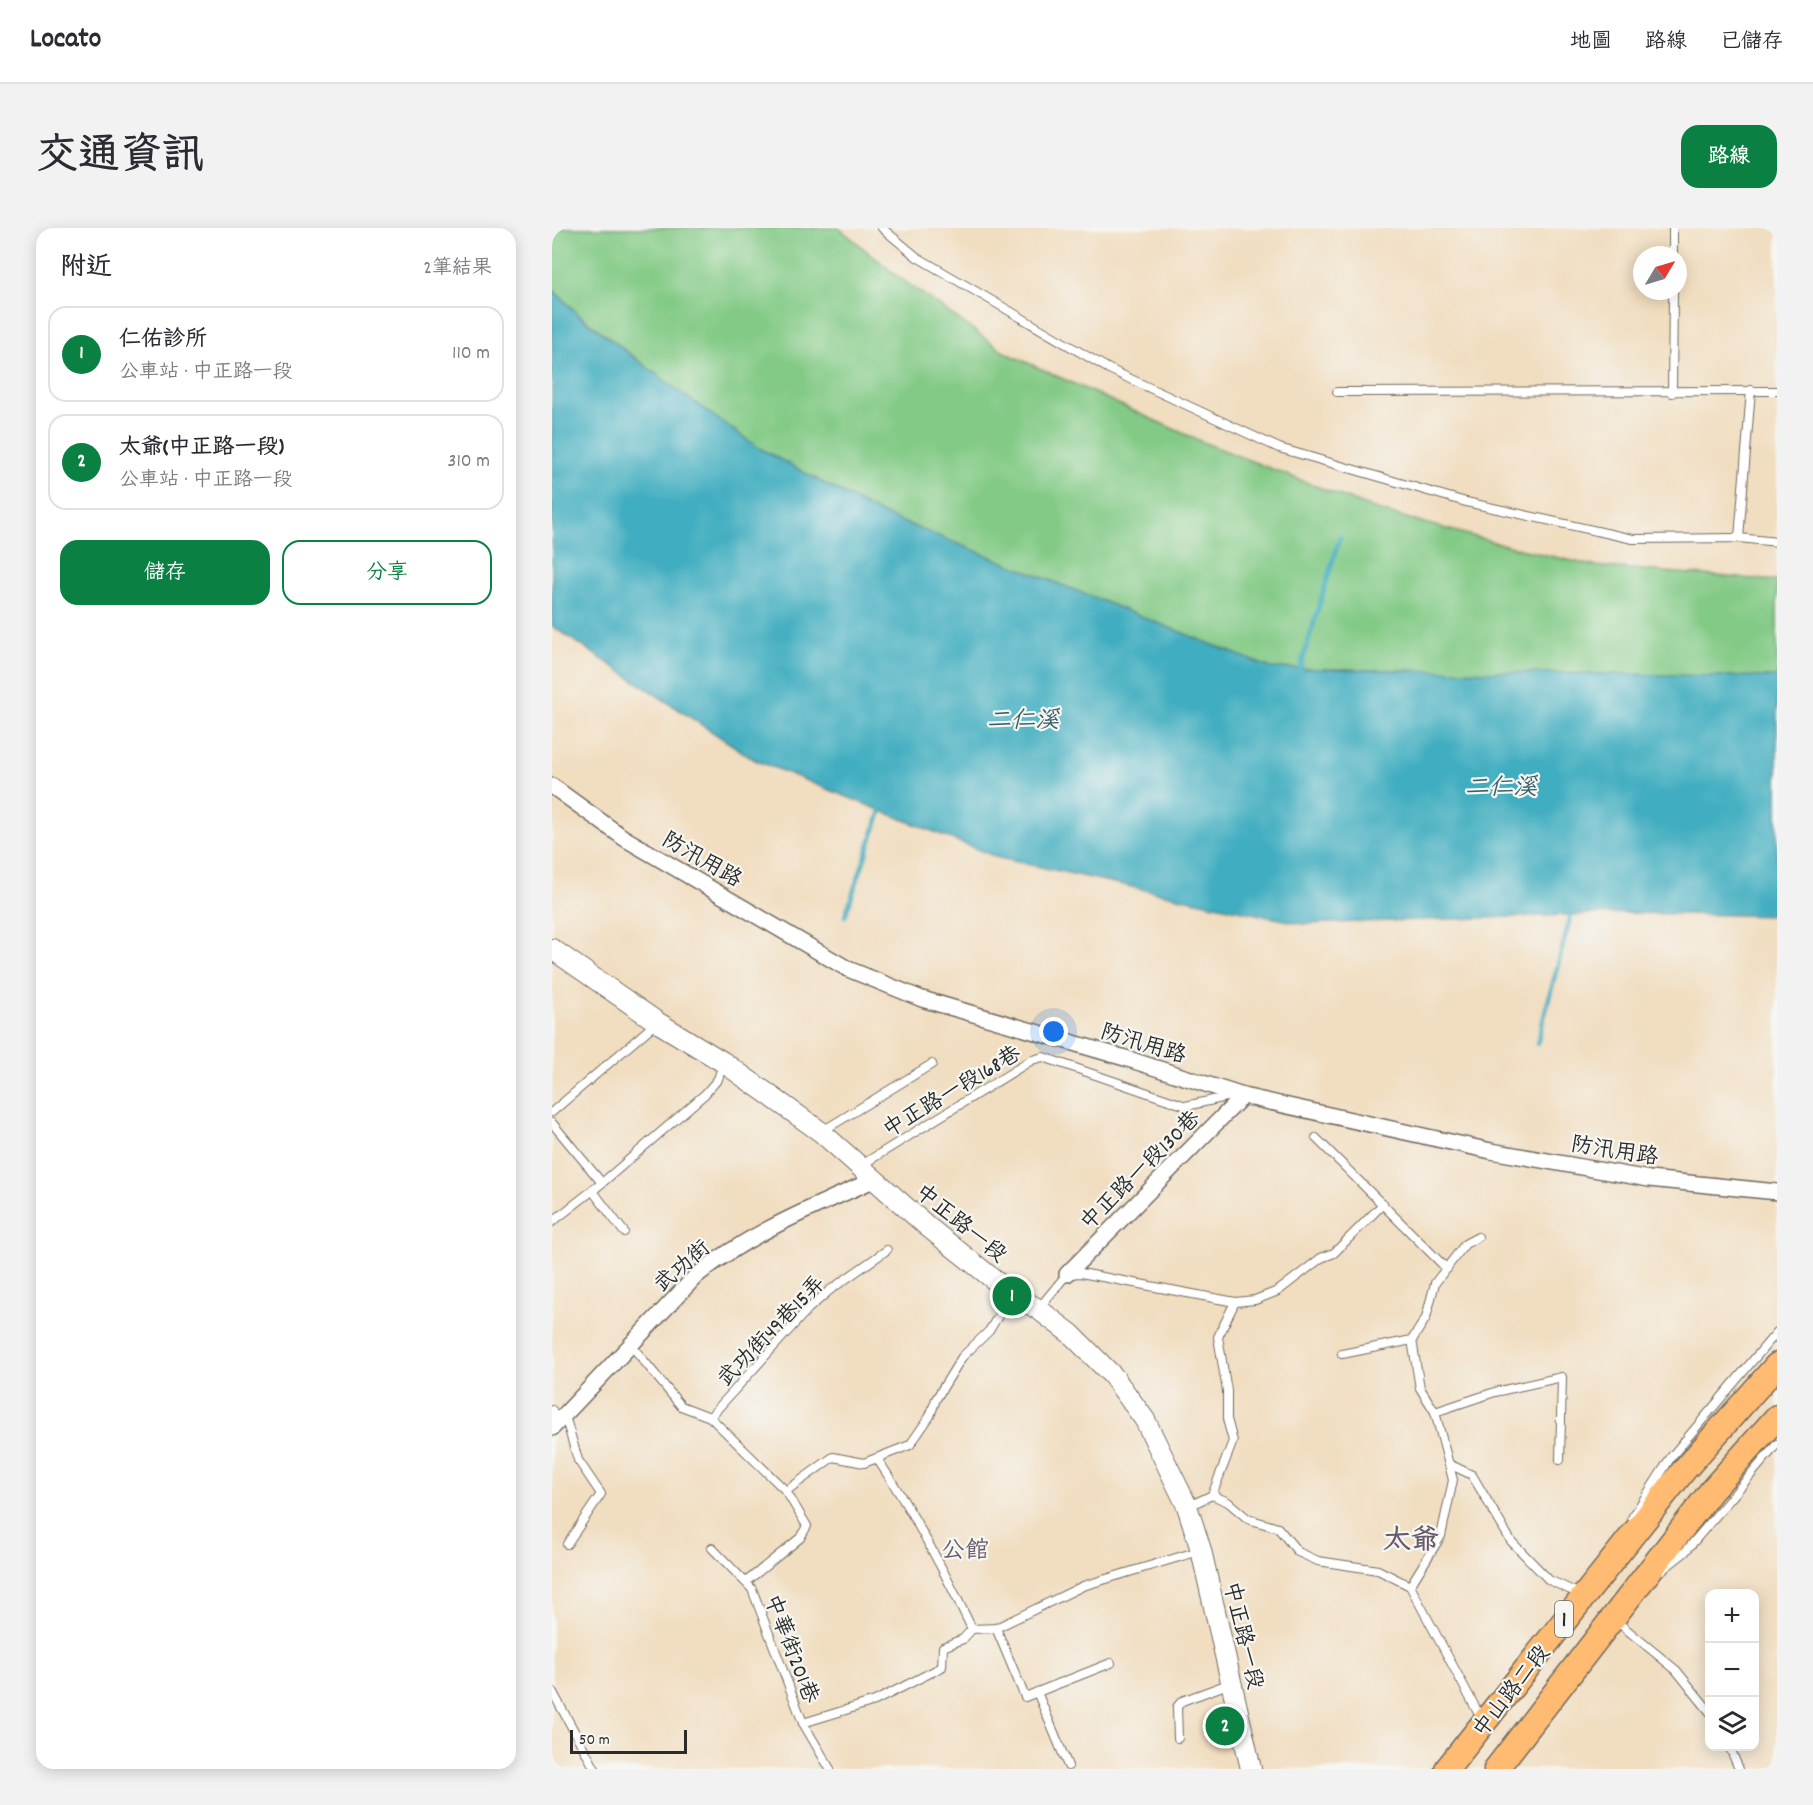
<!DOCTYPE html>
<html lang="zh-TW">
<head>
<meta charset="utf-8">
<style>
  :root { --surface:#fff; --page:#f2f2f3; --text:#2b2b33; --muted:#7c7c81; --line:#e1e1e2; --accent:#0b8043 }
  body { margin:0; font-family:Dekko,"LXGW WenKai TC",sans-serif; background:var(--page); color:var(--text) }
  .controls { position:absolute; right:18px; bottom:18px; display:grid; overflow:hidden; border-radius:12px; box-shadow:0 3px 15px #0003 }
  .controls button { width:54px; height:54px; display:grid; place-items:center; padding:0; border:0; border-bottom:2px solid var(--line); background:var(--surface); color:var(--text); font:30px sans-serif }
  .compass { position:absolute; left:1081px; top:18px; width:54px; height:54px; border-radius:50%; background:var(--surface); box-shadow:0 3px 15px #0003; rotate:52deg }
  .scale { position:absolute; left:18px; bottom:15px; width:117px; box-sizing:border-box; padding-left:6px; border:3px solid #2b2b2b; border-top:0; font-size:16px; line-height:21px; white-space:nowrap; color:#2b2b2b; -webkit-text-stroke:4px #f6f6f2; paint-order:stroke }
  .you { position:absolute; left:502px; top:804px; width:21px; height:21px; margin:-15px; border:4px solid #fff; border-radius:50%; background:#1a73e8; box-shadow:0 0 0 9px #1a73e833 }
  .badge { display:grid; place-items:center; width:39px; height:39px; border-radius:50%; background:var(--accent); color:#fff; font-size:20px; font-weight:700 }
  .pin { position:absolute; translate:-50% -50%; border:3px solid #fff; box-shadow:0 2px 6px #0006 }
  .list { margin:0; padding:0; list-style:none }
  h2 { display:flex; justify-content:space-between; align-items:center; height:78px; margin:0; padding:0 24px; font-size:26px }
  h2 small { font-size:20px; font-weight:400; color:var(--muted) }
  .list li { display:grid; grid-template-columns:39px 1fr auto; gap:18px; align-items:center; box-sizing:border-box; height:96px; margin:0 12px 12px; padding:0 12px; border:2px solid var(--line); border-radius:18px }
  .list b { display:block; font-size:22px; white-space:nowrap }
  .list p { margin:0; font-size:20px; white-space:nowrap; color:var(--muted) }
  .list em { font-size:20px; font-style:normal; color:var(--muted) }
  .actions { display:flex; gap:12px; padding:18px 24px }
  .actions a { flex:1; padding:14px 0; border:2px solid var(--accent); border-radius:18px; text-align:center; font-size:21px; color:var(--accent) }
  .actions .main { background:var(--accent); color:#fff }
  .icon { flex:none; width:33px; height:33px; fill:none; stroke:currentColor; stroke-width:2; stroke-linecap:round; stroke-linejoin:round }
  .map { position:relative; flex:none; width:1225px; height:1541px; overflow:hidden; border-radius:18px }
  header { display:flex; align-items:center; gap:36px; box-sizing:border-box; height:84px; padding:0 30px; background:var(--surface); border-bottom:2px solid var(--line) }
  header strong { font-size:28px }
  nav { display:flex; gap:33px; margin-inline-start:auto; font-size:21px }
  .intro { display:flex; align-items:center; justify-content:space-between; box-sizing:border-box; height:144px; padding:0 36px }
  h1 { margin:0; font-size:42px }
  .button { padding:15px 27px; border-radius:18px; background:var(--accent); color:#fff; font-size:21px; font-weight:700 }
  main { display:flex; gap:36px; padding:0 36px }
  aside { flex:1; background:var(--surface); border-radius:18px; box-shadow:0 3px 15px #0003 }
  .map>svg:first-child { display:block }
  .green { fill:#83ca86; stroke:#577a58; stroke-width:1.5 }
  .water { fill:#41adc0; stroke:#366c76; stroke-width:1.5 }
  .lines { fill:none; stroke-linecap:round; stroke-linejoin:round }
  .stream { stroke:#41adc0; stroke-width:4.5 }
  .service-casing { stroke:#70695f; stroke-width:10 }
  .minor-casing { stroke:#70695f; stroke-width:18 }
  .tertiary-casing { stroke:#70695f; stroke-width:22 }
  .primary-casing { stroke:#70695f; stroke-width:27 }
  .service { stroke:#fff; stroke-width:8 }
  .minor { stroke:#fff; stroke-width:15 }
  .tertiary { stroke:#fff; stroke-width:20 }
  .primary { stroke:#ffbb71; stroke-width:24 }
  .labels { text-anchor:middle; stroke-width:4.5; stroke-linejoin:round; paint-order:stroke }
  .shield { fill:#f6f6f2; stroke:#686867; stroke-width:1.5 }
  .shield-label { font-size:21px; font-weight:bold; fill:#2b2b2b }
  .street-label { font-size:22px; fill:#2b2b2b; stroke:#f6f6f2 }
  .water-label { font-size:24px; font-style:italic; fill:#345f67; stroke:#f6f6f2 }
  .neighbourhood-label { font-size:24px; fill:#695a6b; stroke:#f6f6f2 }
  .district-label { font-size:28px; font-weight:bold; fill:#695a6b; stroke:#f6f6f2 }
</style>
</head>
<body>
<header>
<strong>Locato</strong>
<nav><a>地圖</a><a>路線</a><a>已儲存</a></nav>
</header>
<div class="intro"><h1>交通資訊</h1><a class="button">路線</a></div>
<main>
<aside>
<h2>附近<small>2筆結果</small></h2>
<ul class="list">
<li><span class="badge">1</span><div><b>仁佑診所</b><p>公車站 · 中正路一段</p></div><em>110 m</em></li>
<li><span class="badge">2</span><div><b>太爺(中正路一段)</b><p>公車站 · 中正路一段</p></div><em>310 m</em></li>
</ul>
<div class="actions"><a class="main">儲存</a><a>分享</a></div>
</aside>
<div class="map">
<svg width="1225" height="1541" viewBox="0 0 1225 1541">
  <rect width="100%" height="100%" fill="#f6f6f2"/>
  <filter id="ink" filterUnits="userSpaceOnUse"><feTurbulence type="fractalNoise" baseFrequency=".0167" numOctaves="2"/><feDisplacementMap in="SourceGraphic" scale="12" xChannelSelector="R" yChannelSelector="G"/><feConvolveMatrix kernelMatrix="1 2 1 2 8 2 1 2 1" color-interpolation-filters="sRGB"/></filter>
  <filter id="wash" filterUnits="userSpaceOnUse"><feTurbulence type="fractalNoise" baseFrequency=".008" numOctaves="4" result="noise"/><feDisplacementMap in="SourceGraphic" scale="24" xChannelSelector="R" yChannelSelector="G"/><feGaussianBlur stdDeviation="1.35" result="paint"/><feColorMatrix in="noise" values="0 0 0 0 0 0 0 0 0 0 0 0 0 0 0 0 0 1.4 0 .05"/><feComposite in="paint" operator="in"/></filter>
  <g filter="url(#wash)">
    <rect width="100%" height="100%" fill="#f1ddbf"/>
    <!-- green -->
    <path class="green" d="M0,0H287L344,47L454,125L648,213L825,282L964,320L1042,338L1225,353V449L719,440L323,283L207,220L121,159L29,88L0,61Z"/>
    <!-- water -->
    <path class="water" d="M0,61L29,89L121,159L207,220L323,283L719,440L1225,449V688L1077,685L750,696L447,630L203,532L0,398Z"/>
    <g class="lines">
      <!-- stream -->
      <g class="stream">
        <path d="M747,444L788,309"/>
        <path d="M293,688L331,577"/>
        <path d="M985,816L1020,683"/>
      </g>
    </g>
  </g>
  <g filter="url(#ink)">
    <g class="lines">
      <defs>
        <g id="service">
          <path d="M330,0L365,29L557,141L727,220L914,274L1081,311L1187,310L1225,314"/>
          <path d="M1121,27V0"/>
          <path d="M785,164L1225,163"/>
          <path d="M1120,165L1121,63"/>
          <path d="M1187,310L1199,162"/>
          <path d="M0,884L104,795"/>
          <path d="M0,895L50,955"/>
          <path d="M269,904L380,836"/>
          <path d="M764,910L895,1041"/>
          <path d="M308,938L480,832L491,829L634,878L679,868"/>
          <path d="M40,962L72,1004"/>
          <path d="M0,994L50,955L153,866L166,851L171,836"/>
          <path d="M683,1074L666,1109L675,1163V1191L681,1213L660,1267L676,1274L696,1291L726,1300L746,1324L766,1333L826,1342L858,1358L930,1492"/>
          <path d="M487,1080L515,1046L529,1045L683,1074L703,1072L726,1063L769,1030L782,1025L831,976"/>
          <path d="M79,1117L129,1178L158,1189L234,1263"/>
          <path d="M790,1126L860,1112"/>
          <path d="M0,1182L5,1195"/>
          <path d="M883,1184L943,1164L1010,1149L1008,1232"/>
          <path d="M13,1188L26,1232L49,1266L15,1316"/>
          <path d="M158,1189L256,1081L278,1062L335,1022"/>
          <path d="M326,1232C362,1286 392,1342 420,1401"/>
          <path d="M897,1236L920,1247L959,1313L997,1352L1030,1367"/>
          <path d="M637,1278L660,1267"/>
          <path d="M1080,1290L1119,1229L1225,1104"/>
          <path d="M160,1320L200,1361L251,1495L278,1541"/>
          <path d="M1110,1342L1133,1324L1225,1216"/>
          <path d="M195,1353L248,1310L255,1298L234,1263L281,1229L312,1235L358,1217L378,1188L384,1171L410,1129L437,1103L459,1067"/>
          <path d="M858,1358L889,1308L901,1252L883,1184L868,1160L860,1112L874,1090L883,1055L913,1016L926,1009"/>
          <path d="M1063,1392L1124,1442L1158,1484"/>
          <path d="M444,1400L473,1469L559,1435"/>
          <path d="M0,1463L43,1541"/>
          <path d="M485,1464L516,1538"/>
          <path d="M251,1495L323,1473L390,1439L391,1419L411,1411L420,1401L444,1400L531,1358L647,1323"/>
          <path d="M626,1510L625,1479L630,1473L679,1455"/>
          <path d="M1177,1518L1187,1541"/>
        </g>
        <g id="minor">
          <path d="M0,558L72,610L296,741L370,771L573,830L691,868L939,923L1097,951L1225,964"/>
          <path d="M515,1046L691,868"/>
          <path d="M0,1200L144,1048C197,1005 260,980 321,952"/>
        </g>
        <path id="tertiary" d="M0,721L105,794L171,834L269,904L376,999L460,1066L486,1081L519,1106L561,1148L593,1192L635,1278L649,1322L699,1541"/>
        <g id="primary">
          <path d="M895,1541L1132,1242L1225,1137"/>
          <path d="M944,1541L1160,1262L1225,1189"/>
        </g>
      </defs>
      <!-- service casing -->
      <use href="#service" class="service-casing"/>
      <!-- minor casing -->
      <use href="#minor" class="minor-casing"/>
      <!-- tertiary casing -->
      <use href="#tertiary" class="tertiary-casing"/>
      <!-- primary casing -->
      <use href="#primary" class="primary-casing"/>
      <!-- service -->
      <use href="#service" class="service"/>
      <!-- minor -->
      <use href="#minor" class="minor"/>
      <!-- tertiary -->
      <use href="#tertiary" class="tertiary"/>
      <!-- primary -->
      <use href="#primary" class="primary"/>
    </g>
  </g>
  <g class="labels">
    <!-- shield labels -->
    <rect class="shield" x="1003" y="1373" width="18" height="36" rx="4.5"/>
    <g class="shield-label">
      <text x="1012" y="1398">1</text>
    </g>
    <!-- street labels -->
    <g class="street-label">
      <text transform="translate(151 630) rotate(30)" y="8">防汛用路</text>
      <text transform="translate(592 814) rotate(17)" y="8">防汛用路</text>
      <text transform="translate(399 862) rotate(-31)" y="8">中正路一段168巷</text>
      <text transform="translate(1063 921) rotate(9)" y="8">防汛用路</text>
      <text transform="translate(587 941) rotate(-45)" y="8">中正路一段130巷</text>
      <text transform="translate(410 994) rotate(39)" y="8">中正路一段</text>
      <text transform="translate(129 1037) rotate(-41)" y="8">武功街</text>
      <text transform="translate(218 1102) rotate(-46)" y="8">武功街49巷15弄</text>
      <text transform="translate(693 1407) rotate(77)" y="8">中正路一段</text>
      <text transform="translate(241 1420) rotate(69)" y="8">中華街201巷</text>
      <text transform="translate(958 1462) rotate(-52)" y="8">中山路二段</text>
    </g>
    <!-- water labels -->
    <g class="water-label">
      <text x="471" y="499">二仁溪</text>
      <text x="949" y="566">二仁溪</text>
    </g>
    <!-- neighbourhood labels -->
    <g class="neighbourhood-label">
      <text x="413" y="1329">公館</text>
    </g>
    <!-- district labels -->
    <g class="district-label">
      <text x="859" y="1320">太爺</text>
    </g>
  </g>
</svg>
<div class="controls">
<button>+</button>
<button>−</button>
<button><svg class="icon" aria-label="layers" viewBox="0 0 24 24"><path d="M12 4l9 5-9 5-9-5zM3 14l9 5 9-5"/></svg></button>
</div>
<svg class="compass" viewBox="-18 -18 36 36"><path d="M0-13l5 13h-10z" fill="#e53935"/><path d="M0 13l5-13h-10z" fill="#7c7c81"/></svg>
<div class="scale">50 m</div>
<div class="you"></div>
<div class="pin badge" style="left:460px;top:1068px">1</div>
<div class="pin badge" style="left:673px;top:1498px">2</div>
</div>
</main>
</body>
</html>
